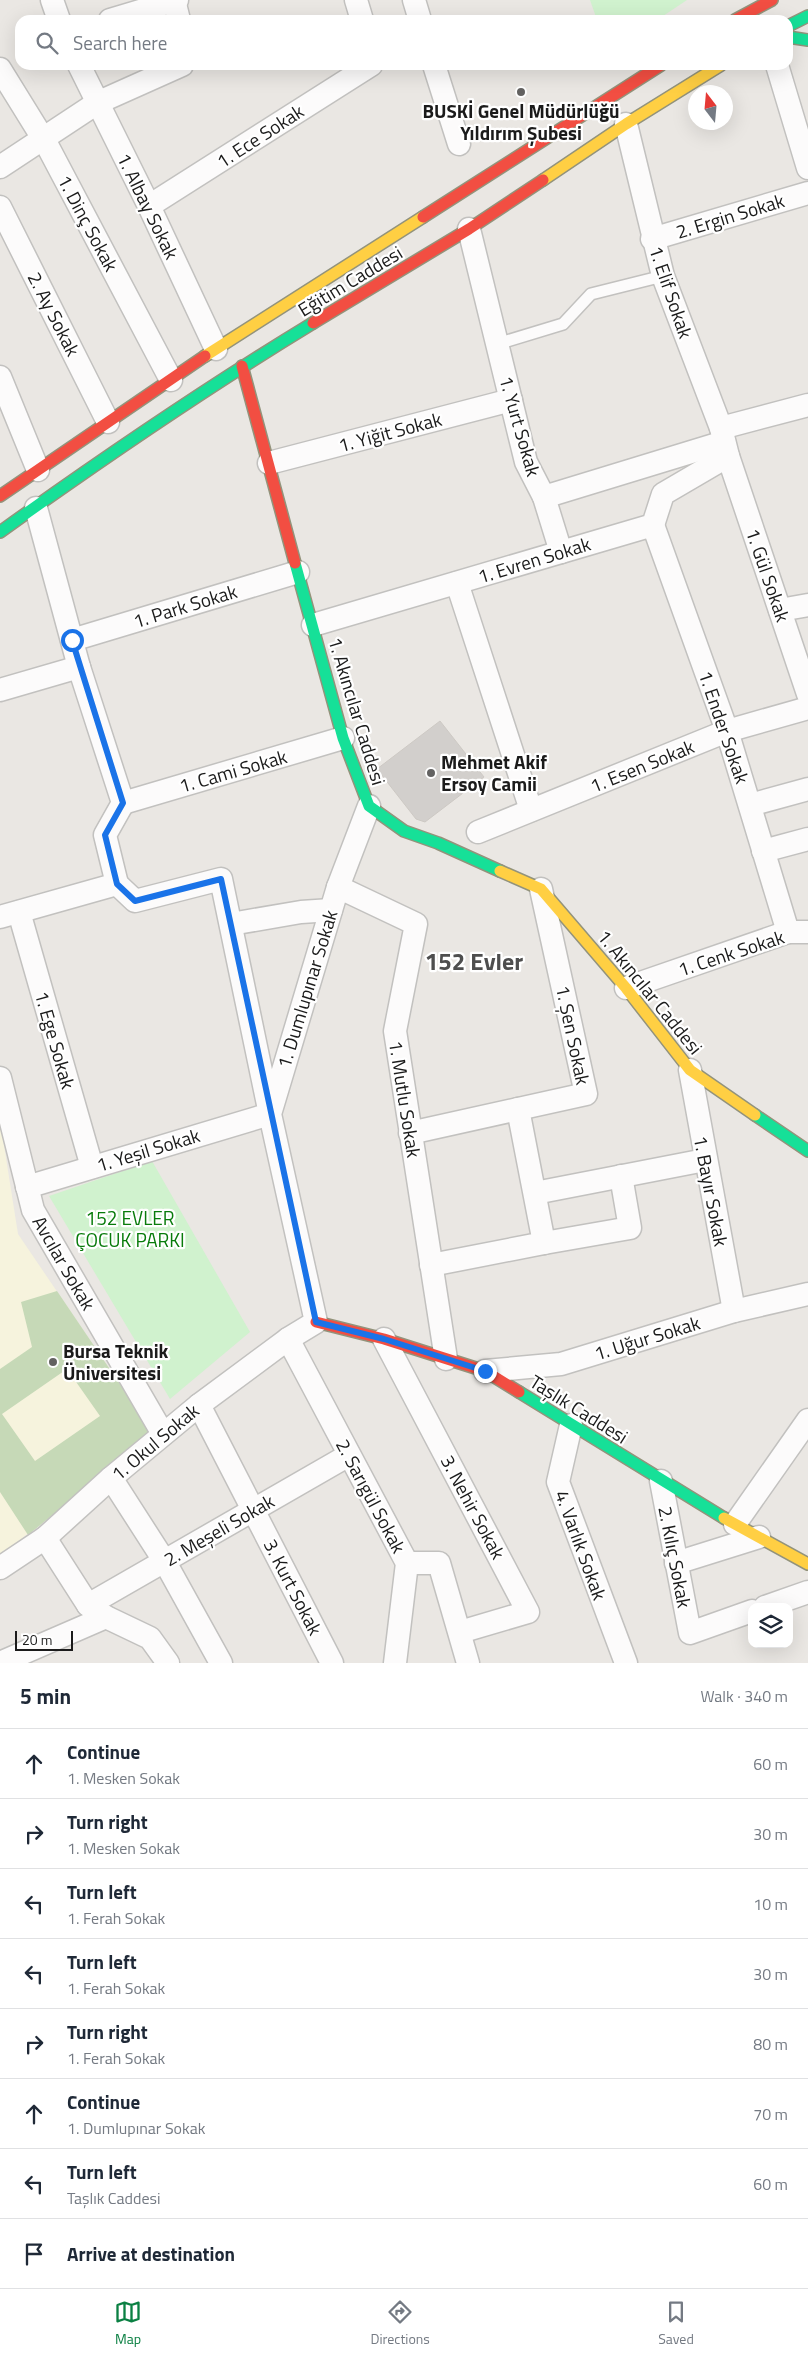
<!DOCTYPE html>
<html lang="en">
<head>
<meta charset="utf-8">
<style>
  :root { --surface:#fff; --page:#f2f2f3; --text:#1f2937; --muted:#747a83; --line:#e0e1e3; --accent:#0b8043 }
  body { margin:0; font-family:"Titillium Web",sans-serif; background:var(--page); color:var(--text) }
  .controls { position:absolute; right:15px; bottom:15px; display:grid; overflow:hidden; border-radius:10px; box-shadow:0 5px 20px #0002 }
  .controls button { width:45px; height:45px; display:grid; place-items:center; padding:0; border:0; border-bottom:1px solid var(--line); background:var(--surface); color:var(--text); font:25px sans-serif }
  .compass { position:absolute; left:688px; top:85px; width:45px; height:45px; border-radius:50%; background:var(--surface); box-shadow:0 5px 20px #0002; rotate:344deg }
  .scale { position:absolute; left:15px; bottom:12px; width:58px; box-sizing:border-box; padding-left:5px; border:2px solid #1b1b1b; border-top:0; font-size:14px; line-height:18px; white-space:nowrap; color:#1b1b1b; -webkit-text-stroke:4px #fff; paint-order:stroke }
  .stop { position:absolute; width:15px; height:15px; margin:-11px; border:4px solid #1a73e8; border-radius:50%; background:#fff }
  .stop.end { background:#1a73e8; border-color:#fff; box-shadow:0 1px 5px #0008 }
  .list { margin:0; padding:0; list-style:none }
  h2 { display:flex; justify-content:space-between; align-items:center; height:65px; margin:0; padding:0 20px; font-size:21px }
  h2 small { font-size:16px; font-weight:400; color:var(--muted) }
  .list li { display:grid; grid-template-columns:32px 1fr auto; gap:15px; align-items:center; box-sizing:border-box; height:70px; padding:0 20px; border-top:1px solid var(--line) }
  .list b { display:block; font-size:19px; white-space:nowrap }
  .list p { margin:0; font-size:16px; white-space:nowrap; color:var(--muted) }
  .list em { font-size:16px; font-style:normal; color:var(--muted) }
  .icon { flex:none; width:28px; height:28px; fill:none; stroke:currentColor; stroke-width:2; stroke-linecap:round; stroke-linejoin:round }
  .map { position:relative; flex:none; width:808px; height:1663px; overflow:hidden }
  .search { position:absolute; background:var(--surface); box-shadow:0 5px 20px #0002; left:15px; right:15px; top:15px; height:55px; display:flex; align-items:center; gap:12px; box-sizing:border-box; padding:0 18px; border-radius:15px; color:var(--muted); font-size:19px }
  .sheet { height:625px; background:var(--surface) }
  nav { display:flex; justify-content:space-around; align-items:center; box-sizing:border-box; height:70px; border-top:1px solid var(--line); background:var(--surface); font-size:14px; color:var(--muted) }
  nav a { display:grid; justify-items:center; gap:2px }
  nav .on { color:var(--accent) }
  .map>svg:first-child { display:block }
  .education { fill:#f6f3dd }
  .forest { fill:#c6d9b7; fill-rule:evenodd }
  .park { fill:#d0f2ce }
  .building { fill:#d2cfcc; stroke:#cdc9c4 }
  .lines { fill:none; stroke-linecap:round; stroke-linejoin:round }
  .lane-casing { stroke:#c2c1bf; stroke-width:14 }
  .street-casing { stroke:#c2c1bf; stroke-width:25 }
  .fast-casing { stroke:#93937b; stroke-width:14 }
  .slow-casing { stroke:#93937b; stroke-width:14 }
  .jam-casing { stroke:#93937b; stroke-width:14 }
  .lane { stroke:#fcfbfb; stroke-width:11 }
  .street { stroke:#fcfbfb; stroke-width:22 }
  .fast { stroke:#16e098; stroke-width:11 }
  .slow { stroke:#ffcf43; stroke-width:11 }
  .jam { stroke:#f24e42; stroke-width:11 }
  .route { stroke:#1a73e8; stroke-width:6 }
  .poi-dot { fill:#636261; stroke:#fff; stroke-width:2 }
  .labels { text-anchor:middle; stroke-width:4.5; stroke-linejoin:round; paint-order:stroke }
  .poi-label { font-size:19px; font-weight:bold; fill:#1b1b1b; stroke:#fff; text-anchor:start }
  .street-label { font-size:19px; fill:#1b1b1b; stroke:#fff }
  .park-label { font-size:19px; fill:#087b0b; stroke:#fff }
  .district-label { font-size:24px; font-weight:bold; fill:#4e4e4e; stroke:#fff }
</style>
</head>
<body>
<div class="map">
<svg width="808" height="1663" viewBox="0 0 808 1663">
  <rect width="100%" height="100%" fill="#eae7e3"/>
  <!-- education -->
  <path class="education" d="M0,1120L18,1234L153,1433L0,1556Z"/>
  <!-- forest -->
  <path class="forest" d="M57,1291L153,1433L28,1535L0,1492V1369L32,1347L21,1302ZM67,1369L100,1416L35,1461L2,1414Z"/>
  <!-- park -->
  <g class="park">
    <path d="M590,0H687L657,20H597Z"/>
    <path d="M152,1161L250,1332L170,1399L49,1196Z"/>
  </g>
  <!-- building -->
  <path class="building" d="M440,721L484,777L425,822L416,819L377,769Z"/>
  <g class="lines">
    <defs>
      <path id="lane" d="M497,344L563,324L591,294L663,276"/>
      <g id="street">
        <path d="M52,0L59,20"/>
        <path d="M174,0L179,20"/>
        <path d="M356,0L362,20"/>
        <path d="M414,0L420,20"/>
        <path d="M110,20L177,0"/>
        <path d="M79,65L149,206L216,349"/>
        <path d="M434,65L459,144"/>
        <path d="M777,65L808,168"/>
        <path d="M0,69L47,145L171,380"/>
        <path d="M626,124L663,276L721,428L728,456L808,694"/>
        <path d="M0,167L97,103L182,65"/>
        <path d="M149,206L371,65"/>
        <path d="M0,207L108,422"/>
        <path d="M469,229L526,462L544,497L724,442"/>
        <path d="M652,239L808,193"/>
        <path d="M0,377L38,470"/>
        <path d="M721,428L808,405"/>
        <path d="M269,463L511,400"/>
        <path d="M544,497L561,552"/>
        <path d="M36,508L79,667L123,803L105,835L117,884"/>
        <path d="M653,525L727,731L788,932"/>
        <path d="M457,583L531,810"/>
        <path d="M780,610L808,605"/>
        <path d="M313,625L653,525L663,494L728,456"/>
        <path d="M72,640L298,572"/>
        <path d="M0,690L79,667"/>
        <path d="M123,803L343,738"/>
        <path d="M750,805L808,789"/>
        <path d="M478,832L727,731L808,708"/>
        <path d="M763,851L808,839"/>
        <path d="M338,887L416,924L395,1031L446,1359"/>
        <path d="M19,912L92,1167"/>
        <path d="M0,917L117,884L135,901L221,879L270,1114L27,1187"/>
        <path d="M231,924L301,912L331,910"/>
        <path d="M626,988L788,932H808"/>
        <path d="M690,1070L734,1311"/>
        <path d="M0,1078L33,1210L163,1434"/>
        <path d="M410,1133L586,1094L541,889"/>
        <path d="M535,1193L705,1160"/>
        <path d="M544,1243L630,1228L621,1176"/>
        <path d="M431,1265L544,1243L518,1109"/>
        <path d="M288,1339L407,1563L395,1663"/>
        <path d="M384,1339L528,1612L460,1632"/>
        <path d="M485,1371L561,1364L734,1311L808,1294"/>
        <path d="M199,1405L332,1663"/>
        <path d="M571,1425L558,1482L626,1663"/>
        <path d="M111,1478L165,1562L221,1663"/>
        <path d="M661,1481L690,1633L752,1611"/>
        <path d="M735,1524L808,1420"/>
        <path d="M45,1538L88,1605L106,1617L150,1638L168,1663"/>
        <path d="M407,1563H439L468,1663"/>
        <path d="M676,1563L759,1537"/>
        <path d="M0,1568L45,1538L111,1478L199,1405L288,1339L316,1322L270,1114L338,887L369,806"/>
        <path d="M88,1605L349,1455"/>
        <path d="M765,1607L808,1592"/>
        <path d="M0,1663L106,1617"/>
      </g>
      <g id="fast">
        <path d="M788,26L808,16"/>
        <path d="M788,37L808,40"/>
        <path d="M0,532C102,459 206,388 313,323"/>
        <path d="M295,563L343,738L369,806L404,831L438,843L500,871"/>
        <path d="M755,1115L808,1151"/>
        <path d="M519,1392L724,1518"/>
      </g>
      <g id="slow">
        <path d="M543,180L626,124L721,65"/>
        <path d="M205,356L423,217"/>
        <path d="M500,871L541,889L626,988L690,1070L755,1115"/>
        <path d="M724,1518L808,1564"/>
      </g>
      <g id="jam">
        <path d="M735,20L772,0"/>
        <path d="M423,217L661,65"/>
        <path d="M313,323L469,229L543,180"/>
        <path d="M242,366L295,563"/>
        <path d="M0,496L205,356"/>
        <path d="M316,1322L384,1339L485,1371L519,1392"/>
      </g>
    </defs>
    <!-- lane casing -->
    <use href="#lane" class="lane-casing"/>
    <!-- street casing -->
    <use href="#street" class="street-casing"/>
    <!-- fast casing -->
    <use href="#fast" class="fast-casing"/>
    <!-- slow casing -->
    <use href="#slow" class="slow-casing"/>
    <!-- jam casing -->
    <use href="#jam" class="jam-casing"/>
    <!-- lane -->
    <use href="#lane" class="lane"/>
    <!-- street -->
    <use href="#street" class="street"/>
    <!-- fast -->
    <use href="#fast" class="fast"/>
    <!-- slow -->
    <use href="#slow" class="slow"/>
    <!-- jam -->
    <use href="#jam" class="jam"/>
  </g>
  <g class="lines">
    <!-- route -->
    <path class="route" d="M72,640L123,803L105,835L117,884L135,901L221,879L316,1322L384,1339L485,1371"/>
  </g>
  <!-- markers -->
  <g class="poi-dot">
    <circle cx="521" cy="92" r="5"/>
    <circle cx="431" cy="773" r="5"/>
    <circle cx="53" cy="1362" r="5"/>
  </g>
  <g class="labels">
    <!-- poi labels -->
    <g class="poi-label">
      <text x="521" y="118" text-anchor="middle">BUSKİ Genel Müdürlüğü<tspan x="521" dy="22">Yıldırım Şubesi</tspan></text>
      <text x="441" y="769">Mehmet Akif<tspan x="441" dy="22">Ersoy Camii</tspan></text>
      <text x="63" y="1358">Bursa Teknik<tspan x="63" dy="22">Üniversitesi</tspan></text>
    </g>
    <!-- street labels -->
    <g class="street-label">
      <text transform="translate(260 136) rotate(-33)" y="7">1. Ece Sokak</text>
      <text transform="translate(148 206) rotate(64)" y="7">1. Albay Sokak</text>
      <text transform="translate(730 216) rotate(-17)" y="7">2. Ergin Sokak</text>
      <text transform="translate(88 223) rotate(62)" y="7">1. Dinç Sokak</text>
      <text transform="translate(350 281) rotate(-31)" y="7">Eğitim Caddesi</text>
      <text transform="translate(671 292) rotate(71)" y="7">1. Elif Sokak</text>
      <text transform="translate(54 314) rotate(63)" y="7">2. Ay Sokak</text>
      <text transform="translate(520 426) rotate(74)" y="7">1. Yurt Sokak</text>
      <text transform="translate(390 432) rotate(-15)" y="7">1. Yiğit Sokak</text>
      <text transform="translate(534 560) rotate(-17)" y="7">1. Evren Sokak</text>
      <text transform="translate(768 575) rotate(71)" y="7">1. Gül Sokak</text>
      <text transform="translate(185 606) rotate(-17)" y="7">1. Park Sokak</text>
      <text transform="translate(357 711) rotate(73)" y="7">1. Akıncılar Caddesi</text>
      <text transform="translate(724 727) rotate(71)" y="7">1. Ender Sokak</text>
      <text transform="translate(642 766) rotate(-22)" y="7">1. Esen Sokak</text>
      <text transform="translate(233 771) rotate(-16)" y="7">1. Cami Sokak</text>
      <text transform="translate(731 953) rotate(-18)" y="7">1. Cenk Sokak</text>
      <text transform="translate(307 989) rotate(-73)" y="7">1. Dumlupınar Sokak</text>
      <text transform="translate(650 992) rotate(51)" y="7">1. Akıncılar Caddesi</text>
      <text transform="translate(573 1035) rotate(78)" y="7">1. Şen Sokak</text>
      <text transform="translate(55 1040) rotate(74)" y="7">1. Ege Sokak</text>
      <text transform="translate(405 1099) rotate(81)" y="7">1. Mutlu Sokak</text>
      <text transform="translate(148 1150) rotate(-17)" y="7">1. Yeşil Sokak</text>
      <text transform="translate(711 1191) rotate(79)" y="7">1. Bayır Sokak</text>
      <text transform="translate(64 1263) rotate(60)" y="7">Avcılar Sokak</text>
      <text transform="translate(647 1338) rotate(-17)" y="7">1. Uğur Sokak</text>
      <text transform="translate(579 1409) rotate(32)" y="7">Taşlık Caddesi</text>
      <text transform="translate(155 1442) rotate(-40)" y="7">1. Okul Sokak</text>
      <text transform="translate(371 1496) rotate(62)" y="7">2. Sarıgül Sokak</text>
      <text transform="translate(473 1507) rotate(62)" y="7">3. Nehir Sokak</text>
      <text transform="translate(219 1530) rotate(-30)" y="7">2. Meşeli Sokak</text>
      <text transform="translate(581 1545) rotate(70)" y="7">4. Varlık Sokak</text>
      <text transform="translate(675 1557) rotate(79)" y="7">2. Kılıç Sokak</text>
      <text transform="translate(293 1587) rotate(63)" y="7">3. Kurt Sokak</text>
    </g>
    <!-- park labels -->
    <g class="park-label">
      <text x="130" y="1225">152 EVLER<tspan x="130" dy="22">ÇOCUK PARKI</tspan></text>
    </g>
    <!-- district labels -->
    <g class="district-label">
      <text x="474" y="970">152 Evler</text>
    </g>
  </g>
</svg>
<div class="controls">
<button><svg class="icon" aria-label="layers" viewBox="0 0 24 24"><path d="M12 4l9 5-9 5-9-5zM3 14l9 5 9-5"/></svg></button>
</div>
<svg class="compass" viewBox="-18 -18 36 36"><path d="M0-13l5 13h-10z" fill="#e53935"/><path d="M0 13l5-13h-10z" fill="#747a83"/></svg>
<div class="scale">20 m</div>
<div class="stop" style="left:72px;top:640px"></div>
<div class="stop end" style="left:485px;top:1371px"></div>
<div class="search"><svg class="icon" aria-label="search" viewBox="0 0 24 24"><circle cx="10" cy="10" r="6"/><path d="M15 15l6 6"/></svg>Search here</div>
</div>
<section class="sheet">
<h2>5 min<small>Walk · 340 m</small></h2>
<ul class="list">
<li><svg class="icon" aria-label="ahead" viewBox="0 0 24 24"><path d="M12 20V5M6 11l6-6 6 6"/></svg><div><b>Continue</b><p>1. Mesken Sokak</p></div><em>60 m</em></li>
<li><svg class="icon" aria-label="right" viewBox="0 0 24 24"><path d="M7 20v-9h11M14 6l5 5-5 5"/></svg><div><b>Turn right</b><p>1. Mesken Sokak</p></div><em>30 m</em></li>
<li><svg class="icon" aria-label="left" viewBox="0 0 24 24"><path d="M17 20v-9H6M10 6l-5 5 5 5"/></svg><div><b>Turn left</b><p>1. Ferah Sokak</p></div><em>10 m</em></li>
<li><svg class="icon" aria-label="left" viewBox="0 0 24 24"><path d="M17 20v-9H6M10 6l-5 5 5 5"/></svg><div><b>Turn left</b><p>1. Ferah Sokak</p></div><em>30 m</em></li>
<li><svg class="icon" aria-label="right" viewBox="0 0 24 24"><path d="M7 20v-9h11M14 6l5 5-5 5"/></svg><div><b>Turn right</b><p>1. Ferah Sokak</p></div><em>80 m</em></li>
<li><svg class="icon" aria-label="ahead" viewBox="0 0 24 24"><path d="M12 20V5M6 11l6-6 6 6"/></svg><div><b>Continue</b><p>1. Dumlupınar Sokak</p></div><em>70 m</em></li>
<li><svg class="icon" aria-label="left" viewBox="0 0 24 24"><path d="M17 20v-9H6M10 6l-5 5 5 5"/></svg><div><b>Turn left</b><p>Taşlık Caddesi</p></div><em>60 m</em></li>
<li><svg class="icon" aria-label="arrive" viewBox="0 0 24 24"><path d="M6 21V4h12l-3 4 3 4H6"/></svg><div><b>Arrive at destination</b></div></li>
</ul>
</section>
<nav>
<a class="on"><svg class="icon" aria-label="map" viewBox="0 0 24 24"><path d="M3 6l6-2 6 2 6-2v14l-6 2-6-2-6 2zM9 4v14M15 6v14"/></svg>Map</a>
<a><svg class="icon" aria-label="directions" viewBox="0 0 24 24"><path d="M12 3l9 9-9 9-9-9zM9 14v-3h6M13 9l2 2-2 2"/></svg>Directions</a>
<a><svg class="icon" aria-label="saved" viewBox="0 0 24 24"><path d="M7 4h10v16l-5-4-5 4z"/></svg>Saved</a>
</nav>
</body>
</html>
